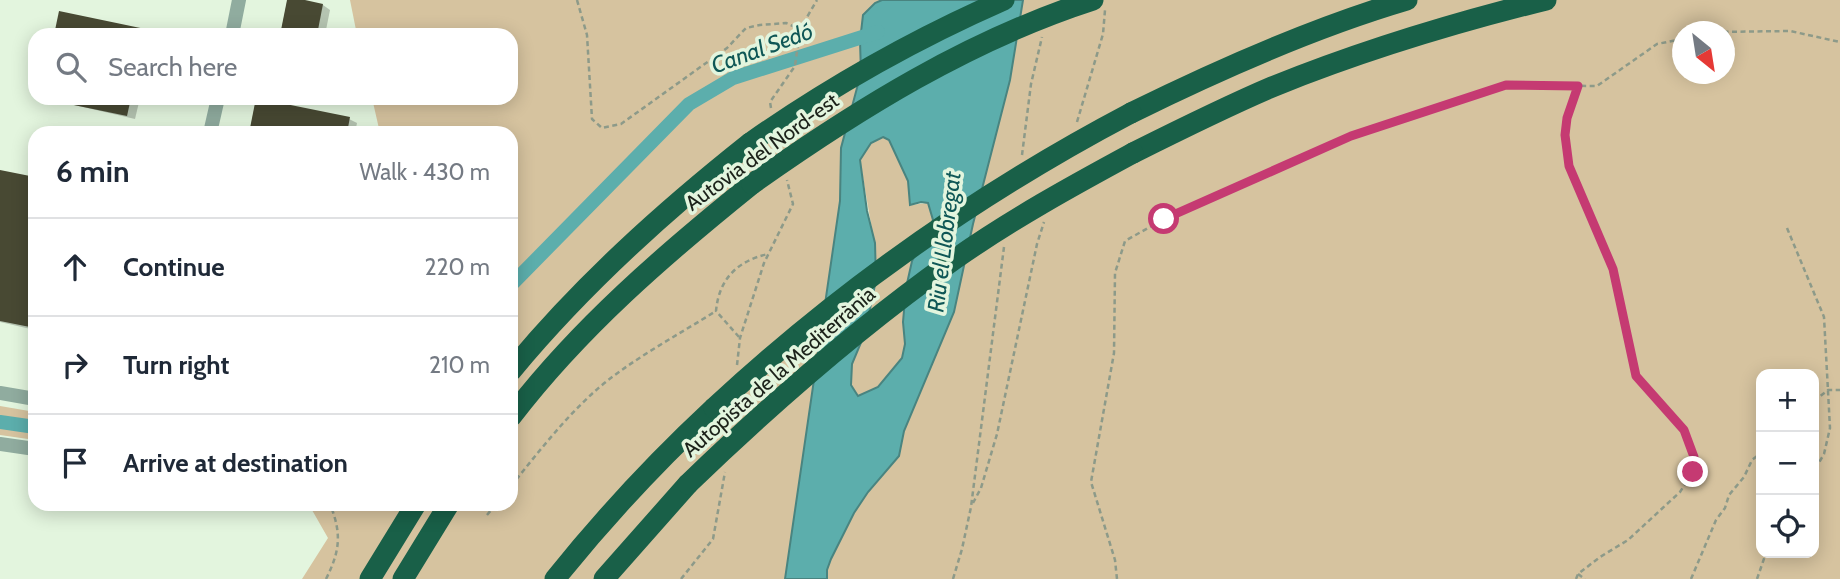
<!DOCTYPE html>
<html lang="en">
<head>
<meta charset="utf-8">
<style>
  :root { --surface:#fff; --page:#f2f2f3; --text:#1f2937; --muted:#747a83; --line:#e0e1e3 }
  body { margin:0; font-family:Cabin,sans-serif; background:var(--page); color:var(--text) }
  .controls { position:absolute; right:21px; bottom:21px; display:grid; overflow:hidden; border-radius:14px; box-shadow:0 4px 18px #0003 }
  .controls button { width:63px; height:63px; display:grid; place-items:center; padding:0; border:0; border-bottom:2px solid var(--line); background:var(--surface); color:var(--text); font:35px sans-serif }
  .compass { position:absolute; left:1672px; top:21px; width:63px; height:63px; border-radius:50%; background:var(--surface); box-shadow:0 4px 18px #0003; rotate:150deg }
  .stop { position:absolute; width:21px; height:21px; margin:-16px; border:5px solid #c53a72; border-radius:50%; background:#fff }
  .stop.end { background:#c53a72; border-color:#fff; box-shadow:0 2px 7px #0008 }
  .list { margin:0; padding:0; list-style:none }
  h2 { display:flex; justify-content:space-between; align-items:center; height:91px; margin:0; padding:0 28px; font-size:30px }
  h2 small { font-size:23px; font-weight:400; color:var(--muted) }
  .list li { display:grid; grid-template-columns:46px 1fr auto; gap:21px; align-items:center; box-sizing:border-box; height:98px; padding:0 28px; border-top:2px solid var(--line) }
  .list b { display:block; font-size:26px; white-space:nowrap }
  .list em { font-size:23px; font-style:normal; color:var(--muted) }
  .icon { flex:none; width:38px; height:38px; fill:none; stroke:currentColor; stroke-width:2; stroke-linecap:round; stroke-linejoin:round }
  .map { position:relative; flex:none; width:1840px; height:579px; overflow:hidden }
  .search { position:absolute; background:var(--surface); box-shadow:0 4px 18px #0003; left:28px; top:28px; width:490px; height:77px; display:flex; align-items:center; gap:18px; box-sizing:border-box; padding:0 24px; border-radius:21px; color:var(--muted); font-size:26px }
  .panel { position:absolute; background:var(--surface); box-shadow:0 4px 18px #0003; left:28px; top:126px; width:490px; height:385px; border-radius:21px }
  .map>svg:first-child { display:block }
  .green { fill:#d6c39f; fill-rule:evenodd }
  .water { fill:#5caeac; stroke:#498480; stroke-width:2; fill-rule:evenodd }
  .shadow { fill:#0003 }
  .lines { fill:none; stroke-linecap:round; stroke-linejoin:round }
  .canal { stroke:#5caeac; stroke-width:14 }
  .building { fill:#484933 }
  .path { stroke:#8d9a89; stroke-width:2.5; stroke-dasharray:5 3.5; stroke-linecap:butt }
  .street { stroke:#90ac9f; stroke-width:14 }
  .highway { stroke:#196048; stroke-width:21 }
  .highway-bridge { stroke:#196048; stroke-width:21 }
  .route { stroke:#c53a72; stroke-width:9 }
  .labels { text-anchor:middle; stroke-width:7; stroke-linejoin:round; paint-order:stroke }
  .street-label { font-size:21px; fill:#1c221a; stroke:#e3f5de }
  .water-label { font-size:23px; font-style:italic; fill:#0f5756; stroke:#e3f5de }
</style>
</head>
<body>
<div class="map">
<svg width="1840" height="579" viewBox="0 0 1840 579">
  <rect width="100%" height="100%" fill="#e3f5de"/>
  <!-- green -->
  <g class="green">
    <path d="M350,0H882L875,3L862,28L860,41L861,73L841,148L840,201L785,579H302L328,538L312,510L313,504H511V133H380L372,98H511V35H357Z"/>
    <path d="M1023,0H1840V579H827C826,556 851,514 865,496C881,476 901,457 904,431L954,312L973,224L1010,80ZM1682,32H1724V74H1682ZM1761,374H1814V553H1761Z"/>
    <path d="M883,137L889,140L908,181L910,205L928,203L933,220L912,261L906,288L903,322L905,344L902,358L878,387L858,396L851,385L852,364L862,340L875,272L876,253L860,160L871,143Z"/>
    <path d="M0,406L35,412V440L0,435Z"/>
  </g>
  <!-- water -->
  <path class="water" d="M882,0H1023L1010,80L973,224L954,312L904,431L899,456L868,492L854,513L831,559L827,570V579H785L840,201L841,148L861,73L860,41L863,15L875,3ZM883,137L889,140L908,181L910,205L921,202L928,203L933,220L912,261L906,288L903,322L905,344L902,358L878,387L858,396L851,385L852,364L865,333L876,280L875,243L867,211L860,160L871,143Z"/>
  <!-- shadow -->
  <g class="shadow">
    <path d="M289,0L323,5L330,10L325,35H282Z"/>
    <path d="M44,98H140L135,119Z"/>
    <path d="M349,119L357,123L355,133H250Z"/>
    <path d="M0,171L35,179V330L0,322Z"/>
  </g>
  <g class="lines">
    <!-- canal -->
    <g class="canal">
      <path d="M511,285L689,104L733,78L878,32"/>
      <path d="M0,422L35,427"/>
    </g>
  </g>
  <!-- building -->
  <g class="building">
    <path d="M287,0H305L323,4L317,35H280Z"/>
    <path d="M59,11L150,30V35H54Z"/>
    <path d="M64,98H131L127,116L64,103Z"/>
    <path d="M256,98L350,117L347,133H249Z"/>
    <path d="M0,170L35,177V328L0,321Z"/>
  </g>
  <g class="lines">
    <!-- path -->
    <g class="path">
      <path d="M577,0L587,35L592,119L602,128L621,124L727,48L746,28L760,25L786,23L800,29"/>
      <path d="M1715,32L1790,31L1840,42"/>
      <path d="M771,108L770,102L795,66L800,29L817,0"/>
      <path d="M1077,122L1103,34L1105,10"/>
      <path d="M1022,155L1031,84L1042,37"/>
      <path d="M1787,228L1824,317L1830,428L1824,454L1814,471"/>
      <path d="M739,337L716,311C719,279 737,261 768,254"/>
      <path d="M737,365L740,338L764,263L793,204L787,180"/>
      <path d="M1814,401L1828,390H1840"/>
      <path d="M511,486C537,454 563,420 594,392C627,362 678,335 716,311"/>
      <path d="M973,503L981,488L997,434L1037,244L1044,222"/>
      <path d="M487,515L496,504"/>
      <path d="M1578,574L1585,579"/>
      <path d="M326,579C340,551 342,534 330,504"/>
      <path d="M681,579L713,539L725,472"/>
      <path d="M953,579L962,549L971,507L1004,247"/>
      <path d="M1117,579L1115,560L1091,482L1114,353L1115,273L1125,241L1164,219L1351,136L1506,85L1597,86L1657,44L1682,39"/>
      <path d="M1576,579L1578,574L1600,557L1628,540L1680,492L1693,472L1694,457L1684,430L1636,376L1613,269L1569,166L1565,135L1568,118L1578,86"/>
      <path d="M1691,579L1716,520L1725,508L1729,495L1744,477L1752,460L1761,453"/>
      <path d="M1757,579L1766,553"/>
    </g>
    <!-- street -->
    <g class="street">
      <path d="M232,35L239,0"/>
      <path d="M210,133L218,98"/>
      <path d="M0,393L35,399"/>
      <path d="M0,444L35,449"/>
    </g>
    <!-- highway -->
    <g class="highway">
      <path d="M1131,113C1220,69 1312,28 1407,0"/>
      <path d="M1133,153C1179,130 1225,107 1272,87C1361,51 1453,23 1546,0"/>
      <path d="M511,371C582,285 663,212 750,143"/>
      <path d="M511,417C579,328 665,254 752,184"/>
      <path d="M370,579L416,504"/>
      <path d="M403,579L449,504"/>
      <path d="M555,579C604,518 657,461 714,408"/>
      <path d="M604,579L688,484"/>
    </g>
    <!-- highway-bridge -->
    <g class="highway-bridge">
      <path d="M750,143C830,87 915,39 1004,0"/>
      <path d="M752,184C858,109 969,40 1093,0"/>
      <path d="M714,408C840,291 979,193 1131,113"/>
      <path d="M688,484C772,403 859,327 955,259C1012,219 1072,186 1133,153"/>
    </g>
  </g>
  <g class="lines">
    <!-- route -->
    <path class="route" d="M1164,219L1351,136L1506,85L1578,86L1567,118L1565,135L1569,166L1613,269L1636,376L1684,430L1694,457L1693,472"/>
  </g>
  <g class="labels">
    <!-- street labels -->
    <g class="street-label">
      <text transform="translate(762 152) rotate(-36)" y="7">Autovia del Nord-est</text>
      <text transform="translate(779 372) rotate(-41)" y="7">Autopista de la Mediterrània</text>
    </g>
    <!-- water labels -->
    <g class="water-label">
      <text transform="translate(762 48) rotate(-20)" y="8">Canal Sedó</text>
      <text transform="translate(944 242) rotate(-83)" y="8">Riu el Llobregat</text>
    </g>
  </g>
</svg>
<div class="controls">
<button>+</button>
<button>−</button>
<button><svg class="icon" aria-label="locate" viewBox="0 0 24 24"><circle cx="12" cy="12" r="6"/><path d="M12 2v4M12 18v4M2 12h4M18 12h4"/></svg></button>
</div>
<svg class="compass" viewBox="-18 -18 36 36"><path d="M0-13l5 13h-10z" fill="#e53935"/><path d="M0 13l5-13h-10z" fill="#747a83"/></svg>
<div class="stop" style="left:1164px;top:219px"></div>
<div class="stop end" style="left:1693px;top:472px"></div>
<div class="search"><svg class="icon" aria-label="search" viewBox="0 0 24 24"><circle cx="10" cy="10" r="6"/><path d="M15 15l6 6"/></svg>Search here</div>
<section class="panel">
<h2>6 min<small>Walk · 430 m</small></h2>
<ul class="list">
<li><svg class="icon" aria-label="ahead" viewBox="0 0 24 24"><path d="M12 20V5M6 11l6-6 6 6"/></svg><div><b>Continue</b></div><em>220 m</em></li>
<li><svg class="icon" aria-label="right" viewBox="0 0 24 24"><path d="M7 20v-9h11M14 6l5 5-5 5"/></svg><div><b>Turn right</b></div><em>210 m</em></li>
<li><svg class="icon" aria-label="arrive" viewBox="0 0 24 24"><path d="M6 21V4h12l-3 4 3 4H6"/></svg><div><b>Arrive at destination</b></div></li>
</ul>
</section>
</div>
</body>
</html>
